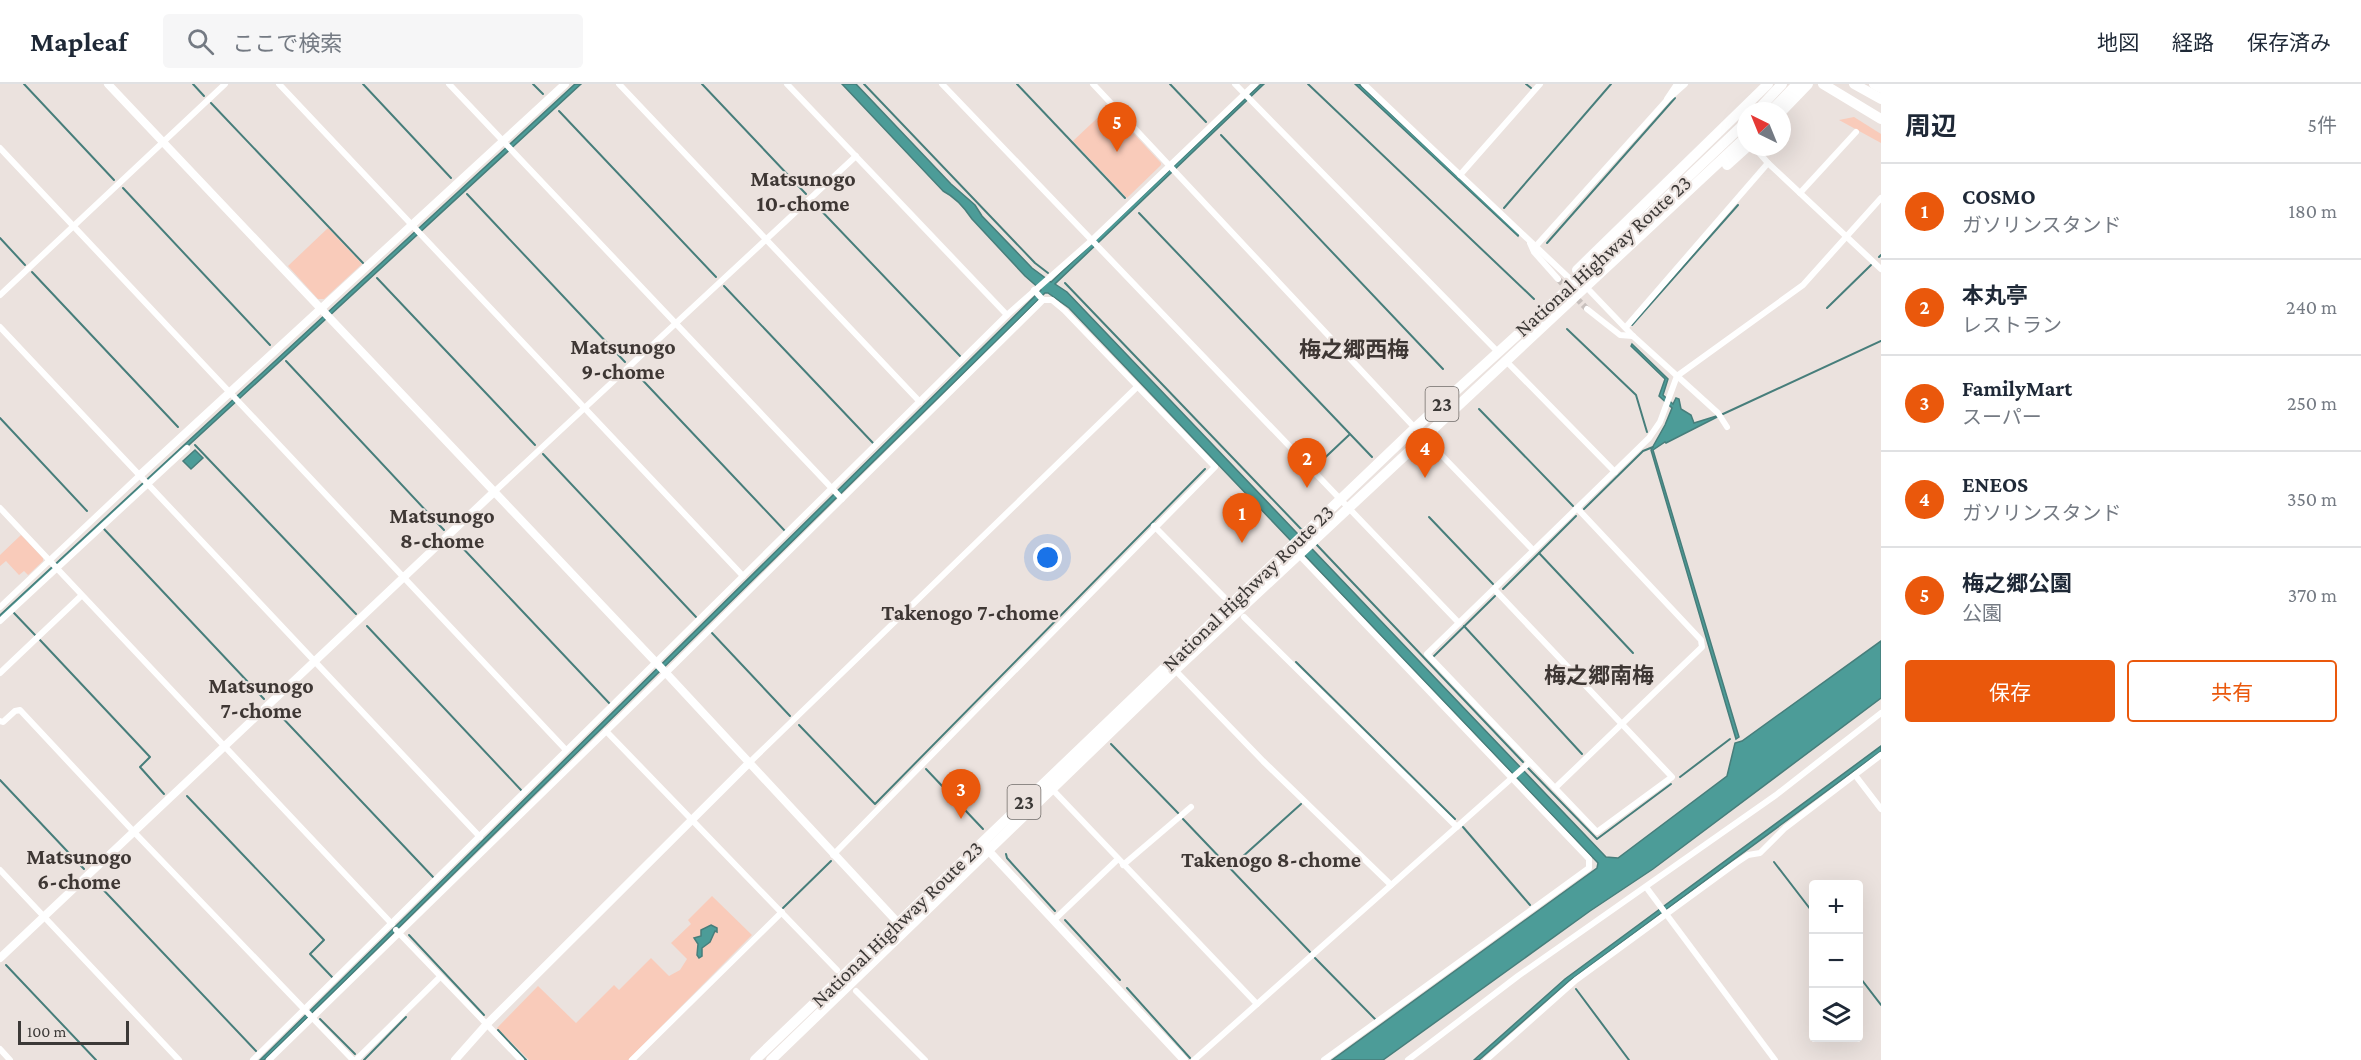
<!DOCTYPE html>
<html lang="ja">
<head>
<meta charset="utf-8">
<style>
  :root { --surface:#fff; --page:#f6f6f7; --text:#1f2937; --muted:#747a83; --line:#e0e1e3; --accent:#ea580c }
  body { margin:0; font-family:"Crimson Pro","Noto Sans JP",serif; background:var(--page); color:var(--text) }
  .controls { position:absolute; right:18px; bottom:18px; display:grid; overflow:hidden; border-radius:6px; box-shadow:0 6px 24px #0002 }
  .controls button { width:54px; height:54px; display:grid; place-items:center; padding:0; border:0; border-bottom:2px solid var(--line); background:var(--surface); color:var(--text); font:30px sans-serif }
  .compass { position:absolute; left:1737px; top:18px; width:54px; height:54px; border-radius:50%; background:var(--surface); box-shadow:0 6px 24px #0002; rotate:317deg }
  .scale { position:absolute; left:18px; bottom:15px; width:111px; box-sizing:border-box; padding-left:6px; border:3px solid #3c3937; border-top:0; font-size:16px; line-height:21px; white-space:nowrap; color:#3c3937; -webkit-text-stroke:4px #ebe2de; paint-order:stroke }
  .you { position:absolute; left:1048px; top:474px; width:21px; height:21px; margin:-15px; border:4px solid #fff; border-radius:50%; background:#1a73e8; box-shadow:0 0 0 9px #1a73e833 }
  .badge { display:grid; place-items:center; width:39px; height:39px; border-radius:50%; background:var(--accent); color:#fff; font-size:20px; font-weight:700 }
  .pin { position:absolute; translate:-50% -50px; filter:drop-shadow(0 2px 3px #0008) }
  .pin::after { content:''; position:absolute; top:32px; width:21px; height:18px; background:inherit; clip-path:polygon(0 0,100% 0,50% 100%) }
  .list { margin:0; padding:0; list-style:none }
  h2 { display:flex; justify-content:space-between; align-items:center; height:78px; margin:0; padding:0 24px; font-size:26px }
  h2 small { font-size:20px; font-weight:400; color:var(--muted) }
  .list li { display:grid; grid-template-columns:39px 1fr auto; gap:18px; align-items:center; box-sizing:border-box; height:96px; padding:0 24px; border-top:2px solid var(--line) }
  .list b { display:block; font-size:22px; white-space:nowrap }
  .list p { margin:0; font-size:20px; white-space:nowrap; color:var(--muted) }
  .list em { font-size:20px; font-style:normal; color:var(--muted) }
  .actions { display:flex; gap:12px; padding:18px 24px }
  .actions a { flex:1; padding:14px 0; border:2px solid var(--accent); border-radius:6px; text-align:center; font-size:21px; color:var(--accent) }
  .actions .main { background:var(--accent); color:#fff }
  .icon { flex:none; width:33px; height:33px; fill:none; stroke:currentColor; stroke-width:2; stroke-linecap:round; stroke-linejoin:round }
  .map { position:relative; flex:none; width:1881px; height:976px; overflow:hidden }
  header { display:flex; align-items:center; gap:36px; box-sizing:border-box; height:84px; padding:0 30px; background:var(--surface); border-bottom:2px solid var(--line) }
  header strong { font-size:28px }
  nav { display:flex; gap:33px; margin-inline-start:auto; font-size:21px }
  .search { width:420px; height:54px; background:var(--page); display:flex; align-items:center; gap:15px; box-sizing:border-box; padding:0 21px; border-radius:6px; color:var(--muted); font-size:22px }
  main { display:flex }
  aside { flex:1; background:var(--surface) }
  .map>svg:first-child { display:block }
  .green { fill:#f9cbba }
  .water { fill:#4c9c98; stroke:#477e7b; stroke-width:1.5 }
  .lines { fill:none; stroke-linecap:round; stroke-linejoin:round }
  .stream { stroke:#477e7b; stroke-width:2 }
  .minor-tunnel { stroke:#c8c0bd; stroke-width:6; stroke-dasharray:6 3; stroke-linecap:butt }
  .minor { stroke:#fff; stroke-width:6 }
  .tertiary { stroke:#fff; stroke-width:8 }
  .trunk { stroke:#fff; stroke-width:10 }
  .motorway { stroke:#fff; stroke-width:10 }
  .labels { text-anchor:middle; stroke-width:4.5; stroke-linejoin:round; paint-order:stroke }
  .shield { fill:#ebe2de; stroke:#706c69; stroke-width:1.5 }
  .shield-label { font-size:20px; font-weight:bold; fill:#3c3937 }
  .street-label { font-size:21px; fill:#3c3937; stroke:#ebe2de }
  .neighbourhood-label { font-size:22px; font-weight:bold; fill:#3e3734; stroke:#ebe2de }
</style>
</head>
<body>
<header>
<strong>Mapleaf</strong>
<div class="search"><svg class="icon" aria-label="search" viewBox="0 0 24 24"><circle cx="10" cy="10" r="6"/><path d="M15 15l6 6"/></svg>ここで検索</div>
<nav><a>地図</a><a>経路</a><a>保存済み</a></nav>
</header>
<main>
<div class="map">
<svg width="1881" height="976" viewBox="0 0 1881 976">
  <rect width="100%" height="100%" fill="#ebe2de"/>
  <!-- green -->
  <g class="green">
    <path d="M1109,23L1161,79V81L1127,114L1073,57Z"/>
    <path d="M1854,33L1881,50V59L1839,36Z"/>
    <path d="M328,144L362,180L324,215H318L288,182Z"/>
    <path d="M21,451L43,474V477L28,491L24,487L19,491L6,477L0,482V471Z"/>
    <path d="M712,812L752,851L628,976H529L497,944L538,902L576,939L614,901L619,906L651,874L669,892L680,886L687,875L671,859L691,840L688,836Z"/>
  </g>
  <!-- water -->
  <g class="water">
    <path d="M575,0H581L0,535V531Z"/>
    <path d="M842,0H856L951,100L975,121L982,132L1032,184L1051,198L1261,0H1264L1055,200L1067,208L1606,773L1618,774L1727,692L1735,659L1742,657L1881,557V614L1653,785L1590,827L1383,976H1332L1597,784L1598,779L1069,224L1048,209H1045L264,976H260L1041,206L1025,192L972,135C964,123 955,113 943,107Z"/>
    <path d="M1355,0H1359L1519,150L1518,152Z"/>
    <path d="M1632,260L1668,295L1663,311L1673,320L1676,314L1679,315L1681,325L1691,331L1694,339L1723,330L1666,359L1665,358L1653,366L1739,653L1736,655L1651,366L1665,341L1672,324L1659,312L1665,295L1631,262Z"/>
    <path d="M195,366L203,374L191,385L183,377Z"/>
    <path d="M1881,662V667L1569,897L1479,976H1474L1565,895Z"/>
    <path d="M711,841L717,844V848L715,847L710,858L702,864V872L699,874L697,871L698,860L694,854L701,852V846Z"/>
  </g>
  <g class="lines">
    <!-- stream -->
    <g class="stream">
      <path d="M24,0L114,96"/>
      <path d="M193,0L204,12"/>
      <path d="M363,0L451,94"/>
      <path d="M533,0L543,10"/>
      <path d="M702,0L806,110"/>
      <path d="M864,0L1035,179L1048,189"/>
      <path d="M1017,0L1125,114"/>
      <path d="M1170,0L1206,38"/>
      <path d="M1308,0L1534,215"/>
      <path d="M1526,0L1531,4"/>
      <path d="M211,19L363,179"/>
      <path d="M559,27L716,193"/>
      <path d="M1221,51L1443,285"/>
      <path d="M123,104L270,261"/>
      <path d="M467,110L625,278"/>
      <path d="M812,117L960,272"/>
      <path d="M1504,124L1611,0"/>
      <path d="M1139,129L1372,373"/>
      <path d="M0,154L25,181"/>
      <path d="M1547,159L1675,14"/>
      <path d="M1879,173L1881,171"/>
      <path d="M32,188L178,343"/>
      <path d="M377,194L535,361"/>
      <path d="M1065,199L1302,446"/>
      <path d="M724,202L873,359"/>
      <path d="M1827,224L1871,181"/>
      <path d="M1632,241L1738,121"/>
      <path d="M1567,245L1636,311L1647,348"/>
      <path d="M286,277L444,446"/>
      <path d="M633,286L785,447"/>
      <path d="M1479,325L1573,422"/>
      <path d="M1723,330L1881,257"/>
      <path d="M0,334L87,427"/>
      <path d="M195,361L356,530"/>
      <path d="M543,370L696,533"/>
      <path d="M1314,384L1349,351"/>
      <path d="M1584,425L1643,367L1653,363"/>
      <path d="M1429,433L1493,500"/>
      <path d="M104,445L264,615"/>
      <path d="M457,458L610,620"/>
      <path d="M1316,460L1523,678"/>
      <path d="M1539,469L1633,569"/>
      <path d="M1503,505L1576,432"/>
      <path d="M14,529L35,551"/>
      <path d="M367,542L521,706"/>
      <path d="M1464,542L1582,670"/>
      <path d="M712,549L790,632"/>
      <path d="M40,556L150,673L140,683L164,710"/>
      <path d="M1433,573L1495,512"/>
      <path d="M1296,578L1455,735"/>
      <path d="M277,628L433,793"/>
      <path d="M799,641L875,720L1205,385"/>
      <path d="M1111,660L1179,730"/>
      <path d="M1528,684L1597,755L1671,700"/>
      <path d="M926,685L983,745"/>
      <path d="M1680,693L1730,655"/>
      <path d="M0,696L84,785"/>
      <path d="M187,712L324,856L310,870L332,893"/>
      <path d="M1183,735L1310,868"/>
      <path d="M1463,743L1530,821"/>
      <path d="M1006,770L1007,774L1055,827"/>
      <path d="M1774,778L1814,830"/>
      <path d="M1230,784L1301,720"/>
      <path d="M95,797L256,967"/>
      <path d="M783,824L831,777"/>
      <path d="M1065,836L1120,896"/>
      <path d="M409,851L484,931"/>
      <path d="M1315,874L1375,935"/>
      <path d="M6,881L96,976"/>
      <path d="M1858,891L1881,921"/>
      <path d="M1127,904L1190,974"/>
      <path d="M1576,905L1629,976"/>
      <path d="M320,935L355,970"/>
      <path d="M498,946L526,976"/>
      <path d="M364,976L406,933"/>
    </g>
    <!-- minor-tunnel -->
    <path class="minor-tunnel" d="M1558,195L1587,225"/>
    <!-- minor -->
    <g class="minor">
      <path d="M279,0L743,492"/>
      <path d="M449,0L842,415"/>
      <path d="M619,0L920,318"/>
      <path d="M787,0L1007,231"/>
      <path d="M942,0L1459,539"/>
      <path d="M1093,0L1415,344"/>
      <path d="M1235,0L1498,268"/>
      <path d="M1364,0L1569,194"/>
      <path d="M1667,15L1677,0"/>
      <path d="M1754,63L1768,79L1881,185"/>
      <path d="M0,64L566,666"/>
      <path d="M1460,91L1540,0"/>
      <path d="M1800,109L1856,48"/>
      <path d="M1530,159L1534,168L1558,195"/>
      <path d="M1536,162L1667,16L1685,0"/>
      <path d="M1590,207L1633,252L1718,329L1727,343"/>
      <path d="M0,211L225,0"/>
      <path d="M1587,225L1620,251L1633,252"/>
      <path d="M0,243L480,753"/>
      <path d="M1626,243L1768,79"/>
      <path d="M1506,277L1615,388"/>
      <path d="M1423,352L1533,466"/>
      <path d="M494,408L856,72"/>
      <path d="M0,424L392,840"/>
      <path d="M1577,424L1701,556L1702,563L1555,704L1427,570L1649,354L1660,338L1677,292L1803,201L1881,114"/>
      <path d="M1154,442L1224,513"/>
      <path d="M1298,470L1589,775V784L1324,976"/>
      <path d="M1495,506L1672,693L1597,748L1555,704"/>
      <path d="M0,523L140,391"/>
      <path d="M1244,533L1457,743"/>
      <path d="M0,537L187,364"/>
      <path d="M1175,586L1263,677L1391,801"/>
      <path d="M0,589L81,512"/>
      <path d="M0,637L3,638L15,627L20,626L134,748L353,976"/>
      <path d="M606,647L837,886"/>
      <path d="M748,680L1137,303"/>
      <path d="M1855,691L1881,725"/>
      <path d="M1052,705L1257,920"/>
      <path d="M833,771L1215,383L1064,226L1052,216H1043L1034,206"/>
      <path d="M1123,781L1191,723"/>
      <path d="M0,786L179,976"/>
      <path d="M1646,803L1775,976"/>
      <path d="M1054,836L1118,775"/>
      <path d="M396,846L521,976"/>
      <path d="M856,907L925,976"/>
      <path d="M0,965L10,976"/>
      <path d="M253,976L1007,231L1091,157L1255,0"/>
      <path d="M269,976L666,589L1043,216"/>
      <path d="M356,976L440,893"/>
      <path d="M632,976L782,828"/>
      <path d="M1194,976L1530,678"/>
      <path d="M1408,976L1518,892L1776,711L1881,629"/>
      <path d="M1486,976L1576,896L1736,779L1748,771L1760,769L1785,744L1881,671"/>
    </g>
    <!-- tertiary -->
    <g class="tertiary">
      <path d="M108,0L666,589L901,842"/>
      <path d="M140,391L565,0"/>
      <path d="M986,764L1184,976"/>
      <path d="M0,874L494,408"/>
      <path d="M455,976L486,941L748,680"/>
    </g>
    <!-- trunk -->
    <g class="trunk">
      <path d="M1823,0L1881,35"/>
      <path d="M1757,27L1782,0"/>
      <path d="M1771,27L1797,0"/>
      <path d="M1782,27L1808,0"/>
      <path d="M1727,81L1747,63"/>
      <path d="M1577,186L1768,0"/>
      <path d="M755,976L1415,344L1624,154L1746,38"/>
      <path d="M771,976L1175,586L1746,53"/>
    </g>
    <!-- motorway -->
    <g class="motorway">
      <path d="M1854,0L1881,15"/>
      <path d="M1874,0L1881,4"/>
    </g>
  </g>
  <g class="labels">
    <!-- shield labels -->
    <g class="shield">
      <rect x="1425.5" y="303" width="33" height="34" rx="4.5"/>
      <rect x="1007.5" y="701" width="33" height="34" rx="4.5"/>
    </g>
    <g class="shield-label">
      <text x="1442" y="327">23</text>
      <text x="1024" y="725">23</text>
    </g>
    <!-- street labels -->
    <g class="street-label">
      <text transform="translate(1603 172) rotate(-42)" y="7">National Highway Route 23</text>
      <text transform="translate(1248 504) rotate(-44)" y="7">National Highway Route 23</text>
      <text transform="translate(897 840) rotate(-44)" y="7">National Highway Route 23</text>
    </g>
    <!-- neighbourhood labels -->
    <g class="neighbourhood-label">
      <text x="803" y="102">Matsunogo<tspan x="803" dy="25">10-chome</tspan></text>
      <text x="623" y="270">Matsunogo<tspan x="623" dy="25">9-chome</tspan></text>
      <text x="1354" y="273">梅之郷西梅</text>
      <text x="442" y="439">Matsunogo<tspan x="442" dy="25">8-chome</tspan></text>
      <text x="970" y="536">Takenogo 7-chome</text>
      <text x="1599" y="599">梅之郷南梅</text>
      <text x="261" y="609">Matsunogo<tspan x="261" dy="25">7-chome</tspan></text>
      <text x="79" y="780">Matsunogo<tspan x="79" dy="25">6-chome</tspan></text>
      <text x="1271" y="783">Takenogo 8-chome</text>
    </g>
  </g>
</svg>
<div class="controls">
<button>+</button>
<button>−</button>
<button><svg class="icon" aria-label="layers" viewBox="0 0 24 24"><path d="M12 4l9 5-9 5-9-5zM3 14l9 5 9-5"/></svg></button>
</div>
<svg class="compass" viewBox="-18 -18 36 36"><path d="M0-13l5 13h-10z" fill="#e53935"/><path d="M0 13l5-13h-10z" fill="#747a83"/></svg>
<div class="scale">100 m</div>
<div class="you"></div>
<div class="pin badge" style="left:1242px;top:459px">1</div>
<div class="pin badge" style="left:1307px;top:404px">2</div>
<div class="pin badge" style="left:961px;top:735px">3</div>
<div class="pin badge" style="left:1425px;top:394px">4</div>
<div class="pin badge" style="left:1117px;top:68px">5</div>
</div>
<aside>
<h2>周辺<small>5件</small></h2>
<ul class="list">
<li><span class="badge">1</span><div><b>COSMO</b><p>ガソリンスタンド</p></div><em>180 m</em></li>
<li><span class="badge">2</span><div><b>本丸亭</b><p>レストラン</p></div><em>240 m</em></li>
<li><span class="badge">3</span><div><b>FamilyMart</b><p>スーパー</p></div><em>250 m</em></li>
<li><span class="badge">4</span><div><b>ENEOS</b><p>ガソリンスタンド</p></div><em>350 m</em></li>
<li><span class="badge">5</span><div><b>梅之郷公園</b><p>公園</p></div><em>370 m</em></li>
</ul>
<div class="actions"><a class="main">保存</a><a>共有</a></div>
</aside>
</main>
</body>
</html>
